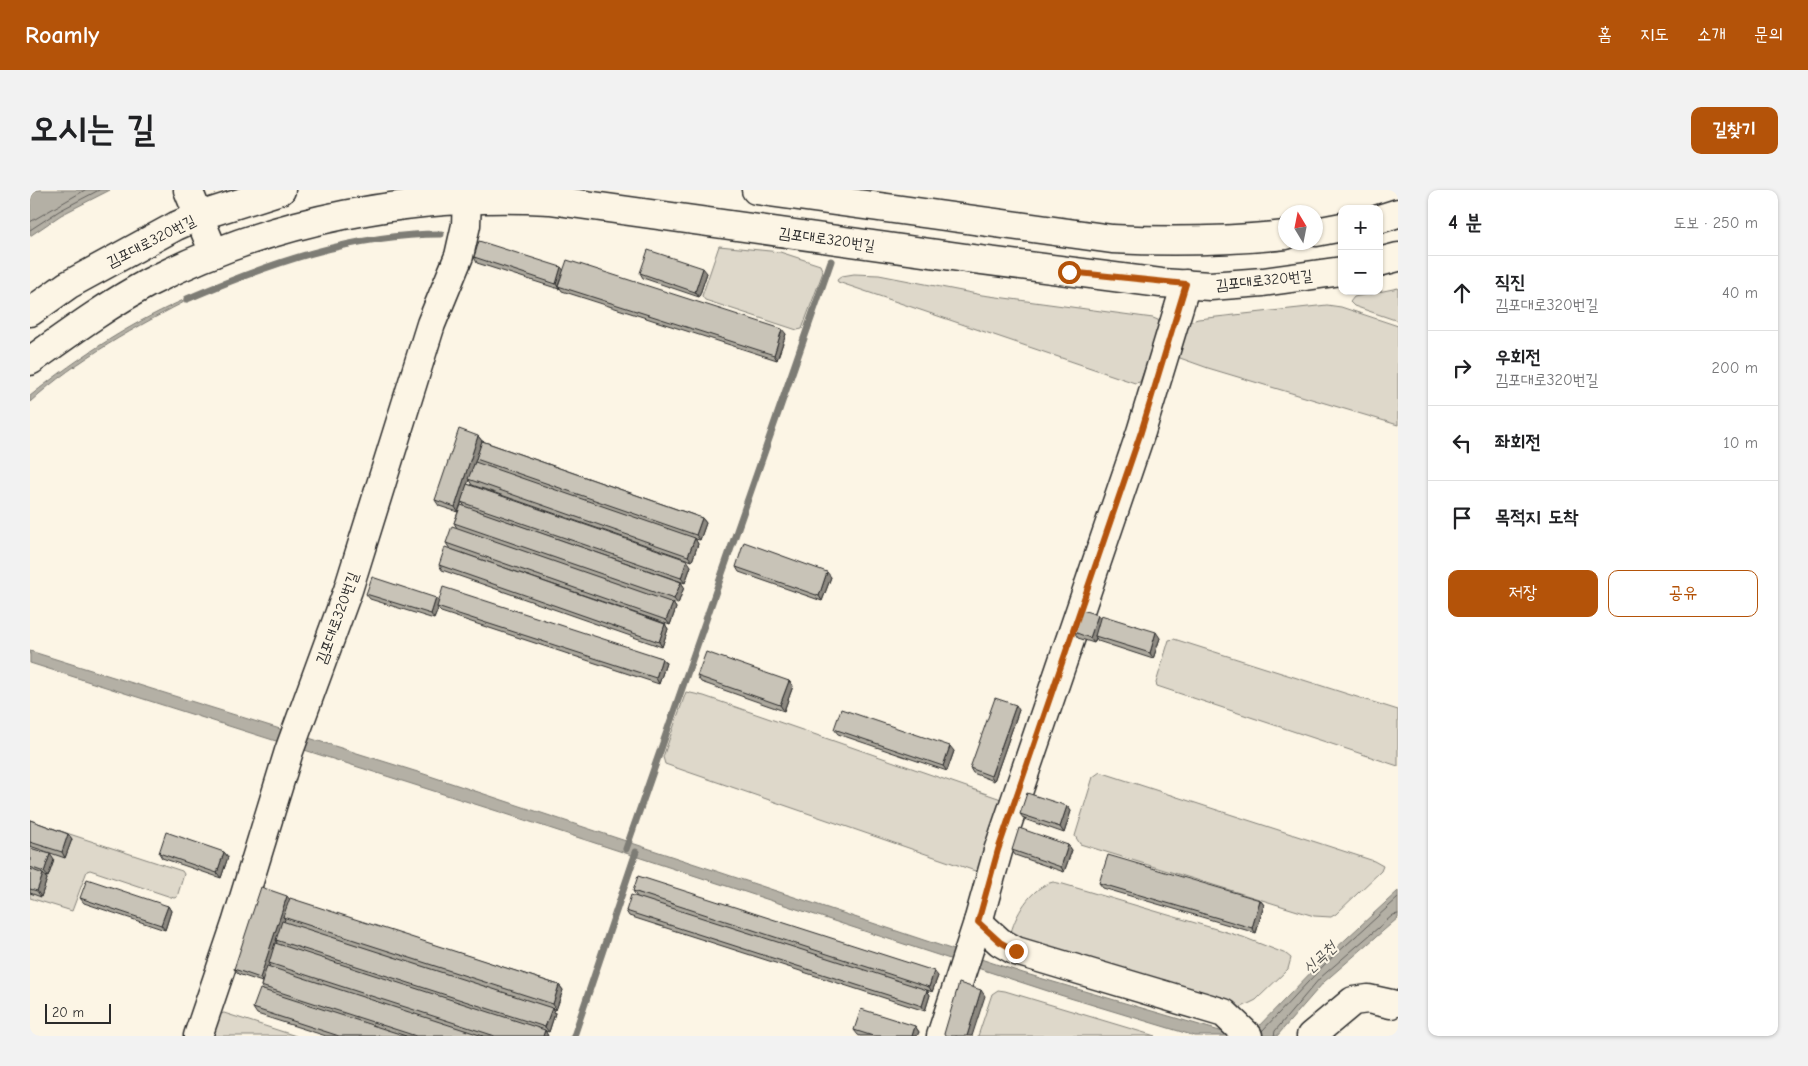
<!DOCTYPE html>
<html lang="ko">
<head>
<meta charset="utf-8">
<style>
  :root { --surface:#fff; --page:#f2f2f2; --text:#202124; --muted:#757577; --line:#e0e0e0; --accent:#b45309 }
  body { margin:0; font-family:"Comic Neue","Poor Story",sans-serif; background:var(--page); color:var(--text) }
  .controls { position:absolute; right:15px; top:15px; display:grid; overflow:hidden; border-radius:10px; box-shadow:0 1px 4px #0004 }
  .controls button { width:45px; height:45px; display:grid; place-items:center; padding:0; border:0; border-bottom:1px solid var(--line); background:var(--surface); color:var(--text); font:25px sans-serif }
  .compass { position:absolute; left:1248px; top:15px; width:45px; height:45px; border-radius:50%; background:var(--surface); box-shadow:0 1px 4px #0004; rotate:350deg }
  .scale { position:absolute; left:15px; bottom:12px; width:66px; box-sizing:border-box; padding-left:5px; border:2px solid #2b2b2b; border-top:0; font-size:14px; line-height:18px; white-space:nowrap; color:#2b2b2b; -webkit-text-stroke:4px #fcf5e5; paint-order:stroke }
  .stop { position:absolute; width:15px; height:15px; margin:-11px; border:4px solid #b45309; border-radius:50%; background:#fff }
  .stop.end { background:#b45309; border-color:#fff; box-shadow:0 1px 5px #0008 }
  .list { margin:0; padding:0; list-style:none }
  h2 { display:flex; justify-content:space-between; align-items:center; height:65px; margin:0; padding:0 20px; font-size:21px }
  h2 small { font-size:16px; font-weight:400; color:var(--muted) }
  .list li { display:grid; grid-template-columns:32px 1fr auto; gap:15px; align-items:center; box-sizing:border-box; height:75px; padding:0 20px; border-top:1px solid var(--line) }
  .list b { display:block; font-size:19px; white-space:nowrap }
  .list p { margin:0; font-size:16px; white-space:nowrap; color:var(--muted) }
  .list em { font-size:16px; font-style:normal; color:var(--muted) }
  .actions { display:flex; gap:10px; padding:15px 20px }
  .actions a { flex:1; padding:11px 0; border:1px solid var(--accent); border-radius:10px; text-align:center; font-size:18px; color:var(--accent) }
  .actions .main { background:var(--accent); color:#fff }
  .icon { flex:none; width:28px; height:28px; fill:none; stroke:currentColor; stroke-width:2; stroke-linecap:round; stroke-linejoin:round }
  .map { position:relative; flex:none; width:1368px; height:846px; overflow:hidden; border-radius:10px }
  header { display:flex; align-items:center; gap:30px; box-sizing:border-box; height:70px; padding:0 25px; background:var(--accent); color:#fff }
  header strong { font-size:24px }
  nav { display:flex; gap:28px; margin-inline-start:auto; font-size:18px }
  .intro { display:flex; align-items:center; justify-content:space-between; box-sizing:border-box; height:120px; padding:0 30px }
  h1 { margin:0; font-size:35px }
  .button { padding:12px 22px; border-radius:10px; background:var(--accent); color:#fff; font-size:18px; font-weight:700 }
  main { display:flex; gap:30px; padding:0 30px }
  aside { flex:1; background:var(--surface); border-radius:10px; box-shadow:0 1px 4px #0004 }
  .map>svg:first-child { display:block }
  .green { fill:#ded8ca; stroke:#84827a }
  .water { fill:#b4b0a5; stroke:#7d7b74 }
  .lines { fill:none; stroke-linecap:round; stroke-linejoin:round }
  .shore { stroke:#62605c; stroke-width:1 }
  .stream { stroke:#7d7b74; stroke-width:7 }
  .minor-casing { stroke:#2b2b2b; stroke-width:31 }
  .minor { stroke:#fcf5e5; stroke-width:28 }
  .wall { fill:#aca89d; stroke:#2b2b2b }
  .shaded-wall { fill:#8c8880; stroke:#2b2b2b }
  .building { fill:#c8c3b7; stroke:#2b2b2b }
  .route { stroke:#b45309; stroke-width:6 }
  .labels { text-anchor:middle; stroke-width:4; stroke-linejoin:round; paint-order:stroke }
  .street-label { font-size:15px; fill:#2b2b2b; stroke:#fcf5e5 }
  .water-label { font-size:16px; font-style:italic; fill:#545350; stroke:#fcf5e5 }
</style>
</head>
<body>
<header>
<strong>Roamly</strong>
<nav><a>홈</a><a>지도</a><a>소개</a><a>문의</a></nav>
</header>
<div class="intro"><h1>오시는 길</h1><a class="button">길찾기</a></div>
<main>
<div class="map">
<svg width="1368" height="846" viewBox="0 0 1368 846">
  <rect width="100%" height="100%" fill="#fcf5e5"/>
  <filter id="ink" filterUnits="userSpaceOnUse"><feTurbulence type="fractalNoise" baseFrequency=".02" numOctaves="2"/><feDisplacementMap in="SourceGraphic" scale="10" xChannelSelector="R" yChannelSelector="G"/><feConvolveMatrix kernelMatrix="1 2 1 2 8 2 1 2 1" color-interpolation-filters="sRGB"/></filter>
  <g filter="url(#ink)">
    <!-- green -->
    <g class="green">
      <path d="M689,56L750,62L790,75L793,82L772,139L767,140L675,110L672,106Z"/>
      <path d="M824,84L849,85L952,105L1123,128L1128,130L1130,136L1110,192L1105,193L808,92L807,90L812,86Z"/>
      <path d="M1368,98V131L1324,116L1320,112L1324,107Z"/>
      <path d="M1297,115L1311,117L1368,136V235L1178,178L1150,168L1145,164L1159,132L1168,129Z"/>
      <path d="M1144,449L1368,520V576L1127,496L1126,493L1139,450Z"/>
      <path d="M656,502L674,506L974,610L951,683L635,574L633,567Z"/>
      <path d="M1070,582L1344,671L1353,676L1351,681L1306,724L1301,727L1284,726L1050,654L1045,646L1063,587Z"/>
      <path d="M0,631L152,681L154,684L147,707L144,708L60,680L57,681L42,721L0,708Z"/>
      <path d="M1023,692L1033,694L1213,747L1256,764L1261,768L1258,779L1226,810L1208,819L980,747C984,726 1001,697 1023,692Z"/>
      <path d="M968,800L975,801L1125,846H948L962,804Z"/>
      <path d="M194,823L266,846H180L190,824Z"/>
    </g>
    <!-- water -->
    <g class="water">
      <path d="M0,0H80L31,25L0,46Z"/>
      <path d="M163,106L164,107C107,136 47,169 0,212V206C50,166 105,130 163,106Z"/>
      <path d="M0,461L391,583L993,783L1200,844L1222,843L1291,772L1368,701V728L1294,792L1247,846H1165L1030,805L470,622L0,473Z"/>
    </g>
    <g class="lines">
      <!-- shore -->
      <g class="shore">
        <path d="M0,32L55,0"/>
        <path d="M0,40L29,21L69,0"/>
        <path d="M1232,841L1294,775L1368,708"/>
        <path d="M1244,846L1245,841L1290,788L1363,725L1368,724"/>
      </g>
      <!-- stream -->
      <g class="stream">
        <path d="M157,109C238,74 322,44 411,44"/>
        <path d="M596,659L801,71"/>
        <path d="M544,846L606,662"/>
      </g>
      <defs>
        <g id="minor">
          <path d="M158,0L184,63"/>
          <path d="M726,0L1082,49C1141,52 1197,51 1256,45"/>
          <path d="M1349,29L1368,23"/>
          <path d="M1286,42L1312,37"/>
          <path d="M1349,72L1368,67"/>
          <path d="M0,122L38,95L146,36L169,26L251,0"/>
          <path d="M0,171C39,143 77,115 120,92C240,30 386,2 520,10L943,69L1131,93L1180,96L1233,92L1312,81"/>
          <path d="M948,732L970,752L986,761L1194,823L1218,846"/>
          <path d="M168,846L206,734L259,561L318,400L401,134L429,66L436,35L437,8"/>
          <path d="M911,846L948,732L968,661L1111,242L1156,94"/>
          <path d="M1281,846L1323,811L1338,809L1361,814"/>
        </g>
      </defs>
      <!-- minor casing -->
      <use href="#minor" class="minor-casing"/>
      <!-- minor -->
      <use href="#minor" class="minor"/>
    </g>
    <!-- wall -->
    <g class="wall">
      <path d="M444,67L533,80L756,144L747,170L532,101L530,98L529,99L447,73Z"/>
      <path d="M610,83H677L669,107L613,88Z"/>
      <path d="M448,246L452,251L672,328L676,333L670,350L665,349L668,354L662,371L442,295L439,290L437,294L661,376L655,393L435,317L432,312L429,318L651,392L654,397L648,414L643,413L646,418L640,435L420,359L416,353L427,338L424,333L428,322L409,316L405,310Z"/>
      <path d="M409,375L635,434L638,439L632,457L412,380Z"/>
      <path d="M706,377L801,387L792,411L709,382Z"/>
      <path d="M336,404L406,408L409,411L632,468L636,473L629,494L411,422L408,419L404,429L340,409Z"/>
      <path d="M1070,428L1130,448L1123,469L1068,451L1066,448L1064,453L1048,448L1044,442Z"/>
      <path d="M667,486L759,491L763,496L754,521L671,492Z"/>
      <path d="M989,520L964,591L943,583L940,578Z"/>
      <path d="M804,539L924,561L917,581L808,544Z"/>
      <path d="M1037,616L1041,621L1034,643L994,629L990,624Z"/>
      <path d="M0,630L38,644L42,649L35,668L0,656Z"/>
      <path d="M1038,655L1042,660L1034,682L985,665L982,660Z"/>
      <path d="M0,658L24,670L18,687L15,686L17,689L11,707L0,703Z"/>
      <path d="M194,662L198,667L191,688L132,668L129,663Z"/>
      <path d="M1069,693L1230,710L1234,715L1226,743L1073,698Z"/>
      <path d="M603,701L908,786L902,802L897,800L900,805L895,821L599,726L596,721L607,707Z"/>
      <path d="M50,708L138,716L141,721L135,740L54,713Z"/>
      <path d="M259,709L529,795L533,800L526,820L522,818L525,823L519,842L515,841L518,846H296L227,824L223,818L233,800L231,796L232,792L208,784L204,779Z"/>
      <path d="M885,836L889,842L887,846H830L828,845L824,840Z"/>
    </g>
    <!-- shaded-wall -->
    <g class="shaded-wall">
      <path d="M531,77L535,82L528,96L530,98L529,99L526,94Z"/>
      <path d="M673,78L677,83L669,107L665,102Z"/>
      <path d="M752,139L756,144L747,170L744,165Z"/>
      <path d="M448,246L452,251L428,322L425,317Z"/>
      <path d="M672,328L676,333L670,350L666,345Z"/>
      <path d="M665,348L668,354L662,371L658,366Z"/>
      <path d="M657,370L661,376L655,393L651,388Z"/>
      <path d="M797,382L801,387L792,411L789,406Z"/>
      <path d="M651,392L654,397L648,414L644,409Z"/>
      <path d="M406,408L410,413L407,417L408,419L404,429L401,424Z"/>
      <path d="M643,413L646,418L640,435L636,430Z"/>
      <path d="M1068,425L1072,430L1065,446L1066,448L1064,453L1060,448Z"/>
      <path d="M635,434L638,439L632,457L629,452Z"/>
      <path d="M1126,442L1130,448L1123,469L1120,463Z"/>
      <path d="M632,468L636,473L629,494L626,488Z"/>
      <path d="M759,491L763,496L754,521L750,515Z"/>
      <path d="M986,515L989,520L964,591L961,586Z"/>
      <path d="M920,556L924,561L917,581L913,576Z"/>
      <path d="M1037,616L1041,621L1034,643L1030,637Z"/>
      <path d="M38,644L42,649L35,668L32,662Z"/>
      <path d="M1038,655L1042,660L1034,682L1031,677Z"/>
      <path d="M194,662L198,667L191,688L187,683Z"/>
      <path d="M20,664L24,670L18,687L14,682Z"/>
      <path d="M13,684L17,689L11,707L7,701Z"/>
      <path d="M257,706L261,711L253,727L255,729L247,751L246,750L247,752L240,773H239L240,774L233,793L230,788Z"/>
      <path d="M1230,710L1234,715L1226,743L1222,738Z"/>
      <path d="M138,716L141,721L135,740L131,735Z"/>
      <path d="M904,781L908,786L902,802L899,797Z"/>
      <path d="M529,795L533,800L526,820L523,814Z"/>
      <path d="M897,800L900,805L895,821L892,816Z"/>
      <path d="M951,800L955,806L942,846H937Z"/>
      <path d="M522,818L525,823L519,842L515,837Z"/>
      <path d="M885,836L889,842L887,846H882Z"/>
      <path d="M515,840L518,846H513Z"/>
    </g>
    <!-- building -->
    <g class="building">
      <path d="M449,51L531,77L526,94L444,67Z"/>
      <path d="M618,60L673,78L665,102L610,83Z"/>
      <path d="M537,70L752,139L744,165L528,96Z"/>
      <path d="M429,239L448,246L425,317L405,310Z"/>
      <path d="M452,251L672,328L666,345L446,269Z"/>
      <path d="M445,272L665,348L658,366L438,289Z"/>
      <path d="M437,294L657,370L651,388L431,312Z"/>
      <path d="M431,315L651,392L644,409L424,333Z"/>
      <path d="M422,336L643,413L636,430L416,353Z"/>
      <path d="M714,352L797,382L789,406L706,377Z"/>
      <path d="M415,357L635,434L629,452L409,375Z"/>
      <path d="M342,387L406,408L401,424L336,404Z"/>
      <path d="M413,397L632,468L626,488L407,417Z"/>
      <path d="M1052,420L1068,425L1060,448L1044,442Z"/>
      <path d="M1071,425L1126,442L1120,463L1065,446Z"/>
      <path d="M676,462L759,491L750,515L667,486Z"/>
      <path d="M965,508L986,515L961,586L940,578Z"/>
      <path d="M811,519L920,556L913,576L804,539Z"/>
      <path d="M997,603L1037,616L1030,637L990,624Z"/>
      <path d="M0,630L38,644L32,662L0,652Z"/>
      <path d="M989,638L1038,655L1031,677L982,660Z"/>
      <path d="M136,642L194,662L187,683L129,663Z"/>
      <path d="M0,658L20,664L14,682L0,677Z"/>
      <path d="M1078,665L1230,710L1222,738L1069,693Z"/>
      <path d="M0,679L13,684L7,701L0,699Z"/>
      <path d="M608,686L904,781L899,797L603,701Z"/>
      <path d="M57,689L138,716L131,735L50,708Z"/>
      <path d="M231,697L257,706L230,788L204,779Z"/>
      <path d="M601,705L897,800L892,816L596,721Z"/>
      <path d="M260,708L529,795L523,814L253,727Z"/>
      <path d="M252,731L522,818L515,837L246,750Z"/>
      <path d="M245,753L515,840L513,846H465L239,773Z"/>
      <path d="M237,776L453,846H386L231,796Z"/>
      <path d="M929,793L951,800L937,846H918L914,844Z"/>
      <path d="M230,799L376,846H309L223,818Z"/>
      <path d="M831,819L885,836L882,846H843L824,840Z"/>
    </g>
  </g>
  <g class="lines" filter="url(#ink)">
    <!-- route -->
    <path class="route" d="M986,761L970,752L948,732L968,660L1111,242L1156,94L1039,82"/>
  </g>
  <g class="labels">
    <!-- street labels -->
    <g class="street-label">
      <text transform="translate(797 49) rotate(8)" y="5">김포대로320번길</text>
      <text transform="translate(121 51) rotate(-27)" y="5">김포대로320번길</text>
      <text transform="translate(1234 90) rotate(-6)" y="5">김포대로320번길</text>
      <text transform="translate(307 428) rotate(-70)" y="5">김포대로320번길</text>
    </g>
    <!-- water labels -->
    <g class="water-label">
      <text transform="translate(1289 767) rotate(-43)" y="6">신곡천</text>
    </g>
  </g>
</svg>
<div class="controls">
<button>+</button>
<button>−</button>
</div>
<svg class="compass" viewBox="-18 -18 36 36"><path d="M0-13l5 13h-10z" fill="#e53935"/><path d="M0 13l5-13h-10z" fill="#757577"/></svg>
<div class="scale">20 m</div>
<div class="stop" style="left:1039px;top:82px"></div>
<div class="stop end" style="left:986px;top:761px"></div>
</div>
<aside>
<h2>4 분<small>도보 · 250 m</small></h2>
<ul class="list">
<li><svg class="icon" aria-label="ahead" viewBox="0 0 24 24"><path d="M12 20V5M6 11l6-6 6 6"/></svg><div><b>직진</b><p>김포대로320번길</p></div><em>40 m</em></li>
<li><svg class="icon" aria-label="right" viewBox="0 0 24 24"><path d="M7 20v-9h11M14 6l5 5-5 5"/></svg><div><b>우회전</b><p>김포대로320번길</p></div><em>200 m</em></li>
<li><svg class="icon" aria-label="left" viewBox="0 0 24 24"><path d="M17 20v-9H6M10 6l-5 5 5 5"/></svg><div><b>좌회전</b></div><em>10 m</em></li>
<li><svg class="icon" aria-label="arrive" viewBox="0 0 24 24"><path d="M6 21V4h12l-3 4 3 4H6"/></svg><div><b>목적지 도착</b></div></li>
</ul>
<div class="actions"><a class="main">저장</a><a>공유</a></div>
</aside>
</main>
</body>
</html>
